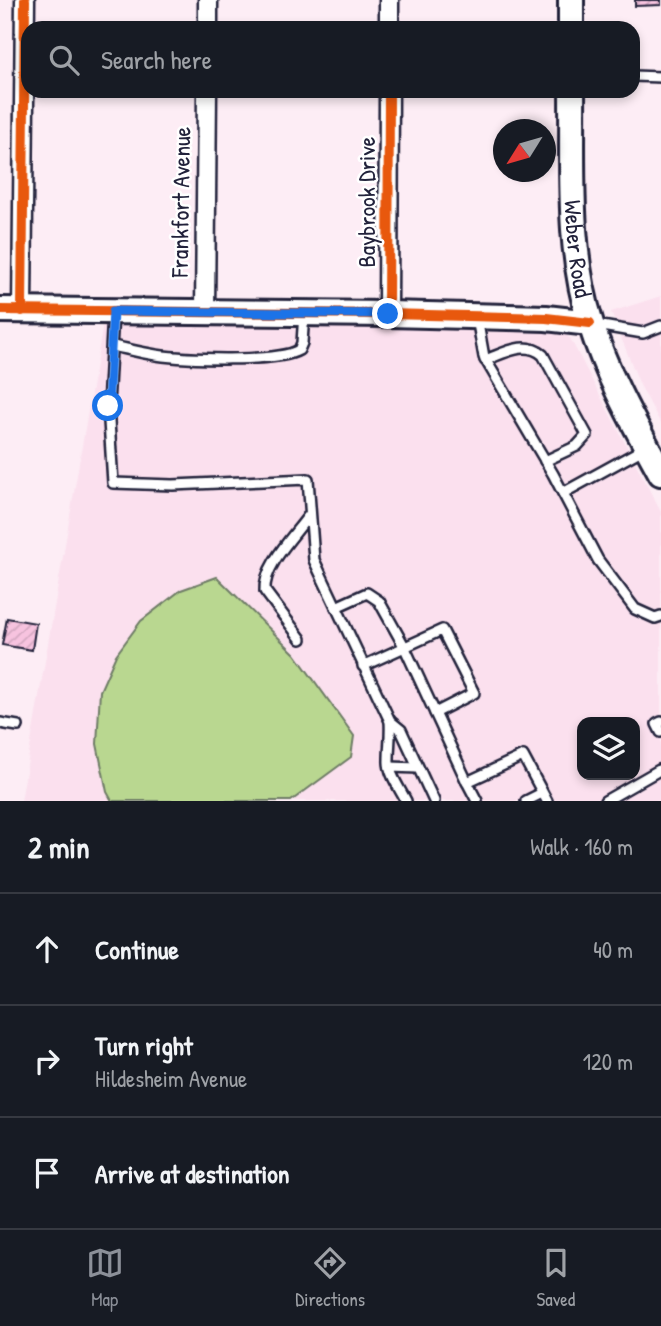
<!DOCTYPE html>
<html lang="en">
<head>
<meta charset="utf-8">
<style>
  :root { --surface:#171b24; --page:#242831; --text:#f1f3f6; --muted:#9ea1a6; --line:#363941; --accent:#8c9099 }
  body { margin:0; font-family:"Patrick Hand",sans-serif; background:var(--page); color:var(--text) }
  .controls { position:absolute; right:21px; bottom:21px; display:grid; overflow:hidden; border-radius:14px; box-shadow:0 4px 10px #0003 }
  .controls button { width:63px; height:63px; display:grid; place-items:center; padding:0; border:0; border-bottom:2px solid var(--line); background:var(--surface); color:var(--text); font:35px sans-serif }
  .compass { position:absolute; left:493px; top:119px; width:63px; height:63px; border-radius:50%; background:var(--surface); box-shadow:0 4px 10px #0003; rotate:233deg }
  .stop { position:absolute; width:21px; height:21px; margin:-16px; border:5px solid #1a73e8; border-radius:50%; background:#fff }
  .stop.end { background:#1a73e8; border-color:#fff; box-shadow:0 2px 7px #0008 }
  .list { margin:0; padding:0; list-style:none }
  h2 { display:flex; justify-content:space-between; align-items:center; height:91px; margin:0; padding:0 28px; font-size:30px }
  h2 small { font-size:23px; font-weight:400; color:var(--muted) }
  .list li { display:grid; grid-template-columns:46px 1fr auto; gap:21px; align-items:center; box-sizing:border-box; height:112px; padding:0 28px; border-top:2px solid var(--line) }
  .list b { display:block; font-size:26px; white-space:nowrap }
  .list p { margin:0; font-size:23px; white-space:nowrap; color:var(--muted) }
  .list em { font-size:23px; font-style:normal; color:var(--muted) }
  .icon { flex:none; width:38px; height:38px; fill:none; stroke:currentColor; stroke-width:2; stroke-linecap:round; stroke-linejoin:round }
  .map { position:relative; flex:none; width:661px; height:801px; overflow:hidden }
  .search { position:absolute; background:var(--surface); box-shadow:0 4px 10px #0003; left:21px; right:21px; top:21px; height:77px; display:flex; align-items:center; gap:18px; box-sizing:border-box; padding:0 24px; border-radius:21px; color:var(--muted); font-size:26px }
  .sheet { height:427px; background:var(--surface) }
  nav { display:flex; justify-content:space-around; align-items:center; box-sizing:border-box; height:98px; border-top:2px solid var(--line); background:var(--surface); font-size:19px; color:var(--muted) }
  nav a { display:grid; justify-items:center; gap:4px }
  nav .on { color:var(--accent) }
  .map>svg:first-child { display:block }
  .built { fill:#fbe0ee; fill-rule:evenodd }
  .green { fill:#b9d790; stroke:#6e7c66; stroke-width:2 }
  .building { fill:url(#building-hatch); stroke:#22223b; stroke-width:2 }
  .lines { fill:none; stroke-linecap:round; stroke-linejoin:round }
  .lane-casing { stroke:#22223b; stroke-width:14 }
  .street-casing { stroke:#22223b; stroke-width:23 }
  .secondary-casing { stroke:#22223b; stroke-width:30 }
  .lane { stroke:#fff; stroke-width:9 }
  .street { stroke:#fff; stroke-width:18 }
  .secondary { stroke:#fff; stroke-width:24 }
  .cycleway-casing { stroke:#fff; stroke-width:15 }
  .cycleway { stroke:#e8590c; stroke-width:10 }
  .route { stroke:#1a73e8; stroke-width:9 }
  .labels { text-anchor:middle; stroke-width:5; stroke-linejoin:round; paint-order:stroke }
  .street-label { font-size:24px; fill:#22223b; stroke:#fff }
</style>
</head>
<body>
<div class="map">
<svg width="661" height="801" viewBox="0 0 661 801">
  <defs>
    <pattern id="building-hatch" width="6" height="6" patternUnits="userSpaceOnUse" patternTransform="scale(1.75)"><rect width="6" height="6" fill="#f7c3df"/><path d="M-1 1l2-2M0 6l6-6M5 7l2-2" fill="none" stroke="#d3a7c0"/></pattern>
  </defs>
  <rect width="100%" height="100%" fill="#fdedf5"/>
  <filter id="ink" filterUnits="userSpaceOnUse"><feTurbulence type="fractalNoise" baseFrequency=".0143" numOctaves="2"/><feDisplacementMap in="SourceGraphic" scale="14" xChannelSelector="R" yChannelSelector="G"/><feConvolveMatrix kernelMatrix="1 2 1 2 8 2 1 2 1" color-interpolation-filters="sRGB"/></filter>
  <g filter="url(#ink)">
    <!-- built -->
    <g class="built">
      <path d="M661,296V424L640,385L611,312Z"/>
      <path d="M104,318L545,329L560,331L570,338L661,512V801H21ZM582,722H635V775H582Z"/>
    </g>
    <!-- green -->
    <path class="green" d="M217,577L295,654L354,736L351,757L291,801H112L107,792L97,744L100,691L116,655L141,621L181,590Z"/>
    <!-- building -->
    <g class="building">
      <path d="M635,0H661V5L635,6Z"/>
      <path d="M7,618L36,623L32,650L2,645Z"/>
    </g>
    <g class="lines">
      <defs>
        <g id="lane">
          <path d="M633,76L661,77"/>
          <path d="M113,313L108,406L113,483L173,485L308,479L314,560L390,721C391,735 389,746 389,760C388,773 400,789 406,801"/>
          <path d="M477,318L484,357L553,474L598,560L635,609L655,618L661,616"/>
          <path d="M596,325L643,333L661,326"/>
          <path d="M113,346C127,349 142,353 156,355C184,359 277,363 299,350L302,343L304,313"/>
          <path d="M485,360C505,353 525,340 543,355L587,435L577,446L545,461"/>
          <path d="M563,493L645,448"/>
          <path d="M336,607L367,593L379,601L404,646L467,782L523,756L547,801"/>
          <path d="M301,639L265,591C263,566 295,535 309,515"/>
          <path d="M363,666L442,630L474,693L435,713"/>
          <path d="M390,721L401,730L434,801"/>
          <path d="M661,722L657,724L661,732"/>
          <path d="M0,723L18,726"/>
          <path d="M390,767L418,768"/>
          <path d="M467,782L477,801"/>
          <path d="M526,801L542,793"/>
          <path d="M605,801L661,769"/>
        </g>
        <g id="street">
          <path d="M208,28V0"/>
          <path d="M389,28V0"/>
          <path d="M22,311L25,0"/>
          <path d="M205,313L207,91"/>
          <path d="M388,314L389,91"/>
        </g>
        <g id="secondary">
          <path d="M571,0V28"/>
          <path id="s1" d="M572,91C573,168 567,250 591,324C607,376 635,425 661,473"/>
          <path d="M0,310L388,314L546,318L590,323"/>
        </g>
      </defs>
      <!-- lane casing -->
      <use href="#lane" class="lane-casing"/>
      <!-- street casing -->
      <use href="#street" class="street-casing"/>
      <!-- secondary casing -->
      <use href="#secondary" class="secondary-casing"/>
      <!-- lane -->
      <use href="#lane" class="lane"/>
      <!-- street -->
      <use href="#street" class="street"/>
      <!-- secondary -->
      <use href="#secondary" class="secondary"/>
      <defs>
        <g id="cycleway">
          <path d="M0,310L388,314L546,318L590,323"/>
          <path d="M22,311L25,0"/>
          <path d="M388,314L389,91"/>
        </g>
      </defs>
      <!-- cycleway casing -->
      <use href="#cycleway" class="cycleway-casing"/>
      <!-- cycleway -->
      <use href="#cycleway" class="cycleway"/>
    </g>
  </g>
  <g class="lines" filter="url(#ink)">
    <!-- route -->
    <path class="route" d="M108,406L113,311L388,314"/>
  </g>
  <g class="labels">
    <!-- street labels -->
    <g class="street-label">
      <text transform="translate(181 202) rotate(-89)" y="8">Frankfort Avenue</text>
      <text transform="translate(367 202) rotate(-90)" y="8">Baybrook Drive</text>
      <text dy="8" stroke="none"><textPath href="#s1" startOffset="158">Weber Road</textPath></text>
    </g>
  </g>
</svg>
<div class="controls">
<button><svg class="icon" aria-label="layers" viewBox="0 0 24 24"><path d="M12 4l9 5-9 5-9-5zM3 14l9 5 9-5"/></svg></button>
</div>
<svg class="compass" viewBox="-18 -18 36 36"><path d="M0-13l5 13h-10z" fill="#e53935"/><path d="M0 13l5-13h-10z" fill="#9ea1a6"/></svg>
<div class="stop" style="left:108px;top:406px"></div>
<div class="stop end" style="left:388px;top:314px"></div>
<div class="search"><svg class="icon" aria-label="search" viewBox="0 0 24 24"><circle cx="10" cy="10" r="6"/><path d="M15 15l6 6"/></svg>Search here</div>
</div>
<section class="sheet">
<h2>2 min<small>Walk · 160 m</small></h2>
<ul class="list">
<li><svg class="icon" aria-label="ahead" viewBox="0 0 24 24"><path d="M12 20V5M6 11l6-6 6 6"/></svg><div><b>Continue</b></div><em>40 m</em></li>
<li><svg class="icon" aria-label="right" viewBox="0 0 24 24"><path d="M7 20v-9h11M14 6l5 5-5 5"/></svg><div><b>Turn right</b><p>Hildesheim Avenue</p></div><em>120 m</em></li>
<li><svg class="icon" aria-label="arrive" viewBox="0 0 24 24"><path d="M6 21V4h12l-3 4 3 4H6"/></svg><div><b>Arrive at destination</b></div></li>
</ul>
</section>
<nav>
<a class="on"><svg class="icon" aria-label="map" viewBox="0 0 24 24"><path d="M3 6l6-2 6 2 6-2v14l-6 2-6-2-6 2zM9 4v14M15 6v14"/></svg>Map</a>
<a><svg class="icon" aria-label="directions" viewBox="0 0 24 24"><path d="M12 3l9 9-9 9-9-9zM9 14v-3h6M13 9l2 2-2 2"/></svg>Directions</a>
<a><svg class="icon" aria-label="saved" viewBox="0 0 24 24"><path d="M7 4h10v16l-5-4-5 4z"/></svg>Saved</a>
</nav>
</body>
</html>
